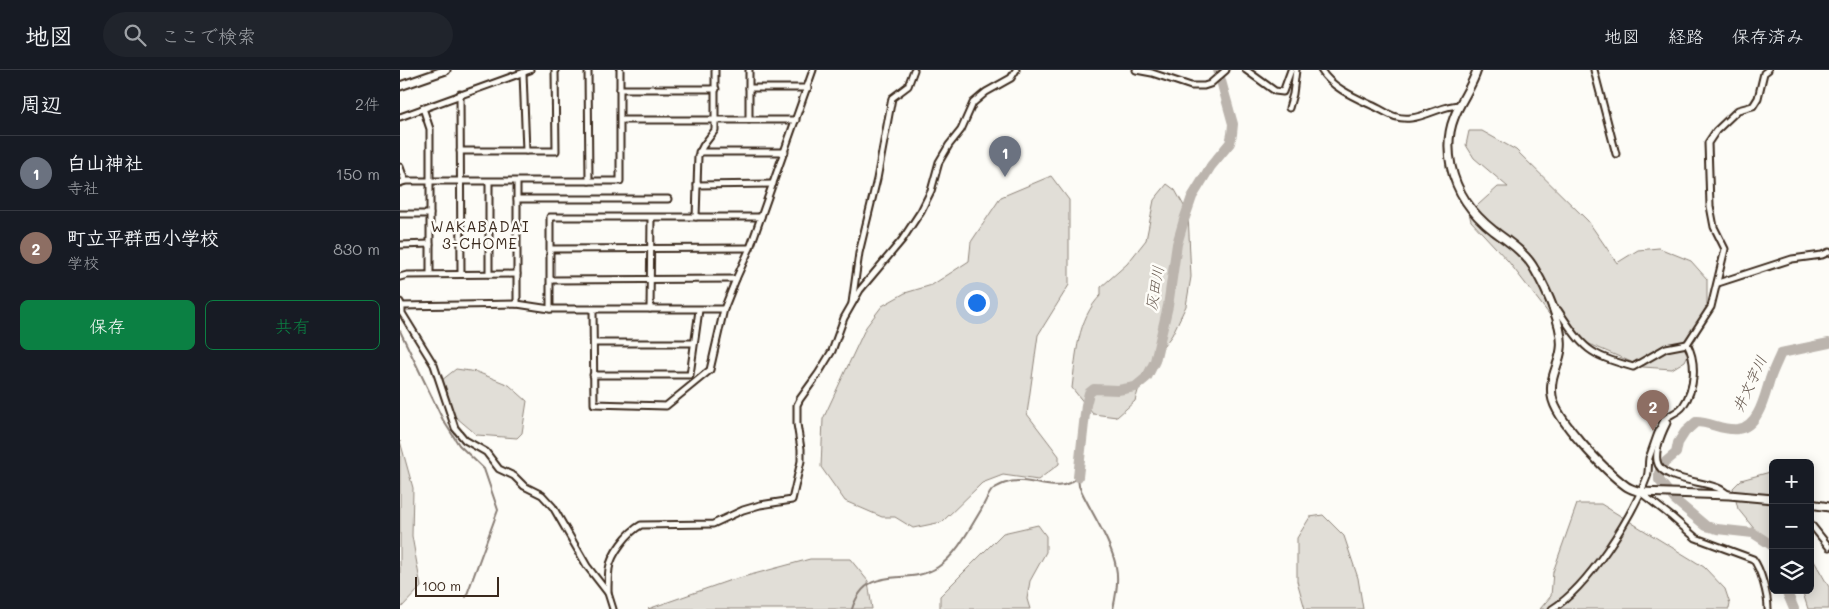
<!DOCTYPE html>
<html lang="ja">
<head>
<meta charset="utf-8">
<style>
  :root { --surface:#171b24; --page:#20242c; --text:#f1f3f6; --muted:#9ea1a6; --line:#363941; --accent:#0b8043 }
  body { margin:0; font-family:Mali,"Klee One",sans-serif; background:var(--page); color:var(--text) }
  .controls { position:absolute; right:15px; bottom:15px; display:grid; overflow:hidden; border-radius:8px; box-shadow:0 2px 12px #0003 }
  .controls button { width:45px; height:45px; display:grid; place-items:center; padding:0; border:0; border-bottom:1px solid var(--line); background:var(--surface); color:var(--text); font:25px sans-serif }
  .scale { position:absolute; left:15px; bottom:12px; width:84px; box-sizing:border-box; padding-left:5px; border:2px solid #3b2a1e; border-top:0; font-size:14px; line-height:18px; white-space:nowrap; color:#3b2a1e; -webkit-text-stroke:4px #fdfcf7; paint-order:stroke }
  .you { position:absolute; left:576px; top:232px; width:18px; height:18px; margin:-12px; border:4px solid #fff; border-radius:50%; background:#1a73e8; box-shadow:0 0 0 8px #1a73e833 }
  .badge { display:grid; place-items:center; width:32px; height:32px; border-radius:50%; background:var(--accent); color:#fff; font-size:16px; font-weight:700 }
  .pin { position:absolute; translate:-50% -41px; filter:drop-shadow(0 1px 2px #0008) }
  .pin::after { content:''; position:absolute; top:26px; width:18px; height:15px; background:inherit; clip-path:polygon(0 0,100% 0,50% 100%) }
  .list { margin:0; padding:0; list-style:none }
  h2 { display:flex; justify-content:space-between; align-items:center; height:65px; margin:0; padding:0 20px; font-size:21px }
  h2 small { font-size:16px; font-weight:400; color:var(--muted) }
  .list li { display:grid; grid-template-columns:32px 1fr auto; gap:15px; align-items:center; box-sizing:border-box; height:75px; padding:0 20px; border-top:1px solid var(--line) }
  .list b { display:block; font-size:19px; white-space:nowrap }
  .list p { margin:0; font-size:16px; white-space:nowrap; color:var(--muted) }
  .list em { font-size:16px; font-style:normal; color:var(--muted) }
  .actions { display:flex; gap:10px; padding:15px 20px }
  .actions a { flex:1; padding:11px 0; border:1px solid var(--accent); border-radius:8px; text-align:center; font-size:18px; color:var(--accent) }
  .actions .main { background:var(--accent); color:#fff }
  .icon { flex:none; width:28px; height:28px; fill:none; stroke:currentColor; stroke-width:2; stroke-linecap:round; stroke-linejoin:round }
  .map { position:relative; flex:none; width:1429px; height:539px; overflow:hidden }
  header { display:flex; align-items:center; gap:30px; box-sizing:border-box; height:70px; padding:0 25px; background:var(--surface); border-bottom:1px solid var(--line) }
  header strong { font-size:24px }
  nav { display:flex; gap:28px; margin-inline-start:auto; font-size:18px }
  .search { width:350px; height:45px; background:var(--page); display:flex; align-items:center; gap:12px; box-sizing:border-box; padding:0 18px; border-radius:28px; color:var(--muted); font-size:19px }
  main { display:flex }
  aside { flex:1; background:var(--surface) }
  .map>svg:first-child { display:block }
  .green { fill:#e1ded7; stroke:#8e847a }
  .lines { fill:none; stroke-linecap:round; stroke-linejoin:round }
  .stream { stroke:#887d74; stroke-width:2 }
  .river { stroke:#bbb4ad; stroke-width:10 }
  .street-casing { stroke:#3b2a1e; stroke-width:9 }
  .secondary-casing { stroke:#3b2a1e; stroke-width:11 }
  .street { stroke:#fdfcf7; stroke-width:5 }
  .secondary { stroke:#fdfcf7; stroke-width:7 }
  .labels { text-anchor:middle; stroke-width:5; stroke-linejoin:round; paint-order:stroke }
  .neighbourhood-label { font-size:15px; letter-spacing:1px; fill:#3b2a1e; stroke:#fdfcf7 }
  .water-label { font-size:15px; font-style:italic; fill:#615349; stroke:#fdfcf7 }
</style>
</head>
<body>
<header>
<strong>地図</strong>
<div class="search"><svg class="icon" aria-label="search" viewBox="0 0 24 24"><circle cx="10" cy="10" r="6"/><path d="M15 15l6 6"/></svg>ここで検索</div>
<nav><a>地図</a><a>経路</a><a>保存済み</a></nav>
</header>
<main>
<aside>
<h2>周辺<small>2件</small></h2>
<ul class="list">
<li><span class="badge" style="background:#6b7280">1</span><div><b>白山神社</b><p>寺社</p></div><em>150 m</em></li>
<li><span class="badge" style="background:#8d6e63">2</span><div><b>町立平群西小学校</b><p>学校</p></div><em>830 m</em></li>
</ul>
<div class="actions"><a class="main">保存</a><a>共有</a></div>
</aside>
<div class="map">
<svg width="1429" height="539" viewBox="0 0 1429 539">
  <rect width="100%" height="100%" fill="#fdfcf7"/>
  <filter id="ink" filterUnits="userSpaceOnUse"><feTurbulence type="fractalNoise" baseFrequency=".02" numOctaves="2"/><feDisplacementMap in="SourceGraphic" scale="10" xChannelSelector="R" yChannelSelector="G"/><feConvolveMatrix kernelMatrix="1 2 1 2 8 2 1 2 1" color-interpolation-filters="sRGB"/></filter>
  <g filter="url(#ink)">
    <!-- green -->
    <g class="green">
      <path d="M1069,61H1082L1116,80L1188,151L1217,193L1238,180L1259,178L1291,191L1307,209V246L1285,291L1272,299L1243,297L1180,270L1159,257L1108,191L1071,151L1069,143L1098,117H1108L1074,88L1066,75Z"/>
      <path d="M651,106L669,130V215L638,265L627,344L659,386V394L638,410L603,405L582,413L542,452L513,458L495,447H482L445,431L421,397L423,349L466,257L482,236L505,223L532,215L569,191L571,172L601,127Z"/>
      <path d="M767,114L775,120L788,143L791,207L786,236L772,265L743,304L735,331L717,347L693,344L672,318C676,286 677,249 701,225V217L727,194L746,170L754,130Z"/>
      <path d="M56,299L77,302L109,315L127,331L122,363L117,368L77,365L50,342L42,310Z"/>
      <path d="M0,371L13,418L12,466L21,517L0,539Z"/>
      <path d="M1370,402L1373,403V482L1338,439L1333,418L1341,410Z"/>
      <path d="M1177,434H1201L1304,497L1325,519L1330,534L1329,539H1140L1151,526L1153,502Z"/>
      <path d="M923,445L944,466L958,508L963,539H905L897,511V468L910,447Z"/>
      <path d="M638,455L646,466V482L630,511L627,529L630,539H540V526L603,463Z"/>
      <path d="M1410,484L1429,517V539H1408L1402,520H1410Z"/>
      <path d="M410,489H450L468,511L472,539H248L328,511Z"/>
    </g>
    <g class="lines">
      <!-- stream -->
      <g class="stream">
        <path d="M0,261L43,350L59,375L84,399L98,440L66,527"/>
        <path d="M678,408L679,416C690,441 711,470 716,497C719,510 716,526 713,539"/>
        <path d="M452,539C468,491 507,518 538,497C557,484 569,460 581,440C584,434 588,425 592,420C595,418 602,414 606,413C631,404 656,428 678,407"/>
      </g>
      <!-- river -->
      <g class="river">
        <path d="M678,407L686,335L689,323L694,319L718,320L735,317L747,307L755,291L768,236L777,174L784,150L792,127L811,96L830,73L832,64L833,54L818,0"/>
        <path d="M1373,476L1353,463L1317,459L1306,456L1275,430L1259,410V403L1263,394L1276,383L1278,373L1285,362L1296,352C1311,352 1323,361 1338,359C1359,357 1365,324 1370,309C1373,300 1377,292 1381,283L1429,273"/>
        <path d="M1386,520L1394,539"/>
      </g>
      <defs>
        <g id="street">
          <path d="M188,0L189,111"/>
          <path d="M349,0V50"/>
          <path d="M736,0L752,3L791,16H804L810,14L826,0"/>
          <path d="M846,0L875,21L883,22L891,0"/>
          <path d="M921,0C931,17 954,27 971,35C986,41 993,50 1011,48C1028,46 1043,35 1060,35"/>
          <path d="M1194,0L1216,84"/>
          <path d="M123,3L126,81"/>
          <path d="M349,18H408"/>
          <path d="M220,19H316"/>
          <path d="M60,24L61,204"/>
          <path d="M23,38L30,59V204"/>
          <path d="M889,38L893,24L896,0"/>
          <path d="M0,47L130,0"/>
          <path d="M221,50H396"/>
          <path d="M60,81H156L155,0"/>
          <path d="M299,82H385"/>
          <path d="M0,97L5,111"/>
          <path d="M117,112V234"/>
          <path d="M0,113L5,111H220V0"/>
          <path d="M89,113V204"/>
          <path d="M297,115L373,114"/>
          <path d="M117,129H268"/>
          <path d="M0,144H30"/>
          <path d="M296,147L298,86L303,76L315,60V0"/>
          <path d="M0,175L30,174"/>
          <path d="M151,179L350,178"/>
          <path d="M0,207L7,205L117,204"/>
          <path d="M151,210L336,209"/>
          <path d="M1318,213L1392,189L1422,185L1429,182"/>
          <path d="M0,232L2,236V243L34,295L55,358L65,370L86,382L99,399L114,406L124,416L142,425L153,437L187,496L208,523L213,539"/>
          <path d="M452,233L459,183L477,109L492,28L508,16L514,0"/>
          <path d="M2,236L117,234L150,239H324"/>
          <path d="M1152,238L1158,240C1184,279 1187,284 1233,297L1266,278L1287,274"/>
          <path d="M150,239V147H361"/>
          <path d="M250,239L251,148"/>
          <path d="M193,240L194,334L266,336L310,300L324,239L336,209L350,178L413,0"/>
          <path d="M194,273H294"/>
          <path d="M1287,274L1311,237L1325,179L1314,157L1310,136L1308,73L1316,61L1338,40L1353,36L1358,28L1364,3L1368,0"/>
          <path d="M193,305H290L299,240"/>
          <path d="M1267,353C1262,363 1255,379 1257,391C1260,410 1302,411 1315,417C1320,418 1325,422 1329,425"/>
          <path d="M1240,422L1272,447L1296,468L1353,489C1361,499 1368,526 1368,539"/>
          <path d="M1410,453L1429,477"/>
          <path d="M208,523C208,515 208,507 209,499C211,484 228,462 241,455L313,454L343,440L360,435L392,430L401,391V379L397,354V335L400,329L418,304L432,281L444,248L460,220L502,170L521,141L531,121L539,92L549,75L561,60L573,33L586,22L611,8L616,0"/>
          <path d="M1152,539C1188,517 1232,447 1247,407C1249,401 1248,394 1249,388C1252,380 1255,371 1258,363C1260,359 1262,353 1265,349C1270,344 1279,342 1283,336C1295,319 1297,292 1287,274"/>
        </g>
        <g id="secondary">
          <path d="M1077,0C1072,17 1060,31 1054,48C1048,63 1048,81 1051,96C1057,124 1072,144 1094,161C1109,172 1126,183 1135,200C1146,219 1164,257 1161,279C1159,296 1149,307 1152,326C1155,350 1207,402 1226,416C1230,419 1235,420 1240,422L1329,425L1373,429"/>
          <path d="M0,16L46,0"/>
          <path d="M1410,434L1429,437"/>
        </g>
      </defs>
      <!-- street casing -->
      <use href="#street" class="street-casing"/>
      <!-- secondary casing -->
      <use href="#secondary" class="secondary-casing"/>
      <!-- street -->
      <use href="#street" class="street"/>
      <!-- secondary -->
      <use href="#secondary" class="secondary"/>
    </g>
  </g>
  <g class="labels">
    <!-- neighbourhood labels -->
    <g class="neighbourhood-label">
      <text x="80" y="162">WAKABADAI<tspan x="80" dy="17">3-CHOME</tspan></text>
    </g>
    <!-- water labels -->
    <g class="water-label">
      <text transform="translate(755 218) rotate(-80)" y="5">灰田川</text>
      <text transform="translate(1350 314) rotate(-65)" y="5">井文字川</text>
    </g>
  </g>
</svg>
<div class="controls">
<button>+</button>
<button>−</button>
<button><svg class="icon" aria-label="layers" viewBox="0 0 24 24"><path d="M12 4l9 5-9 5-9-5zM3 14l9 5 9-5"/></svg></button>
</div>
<div class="scale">100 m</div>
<div class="you"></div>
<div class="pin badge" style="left:605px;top:107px;background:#6b7280">1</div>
<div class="pin badge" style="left:1253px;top:361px;background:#8d6e63">2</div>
</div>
</main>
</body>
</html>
